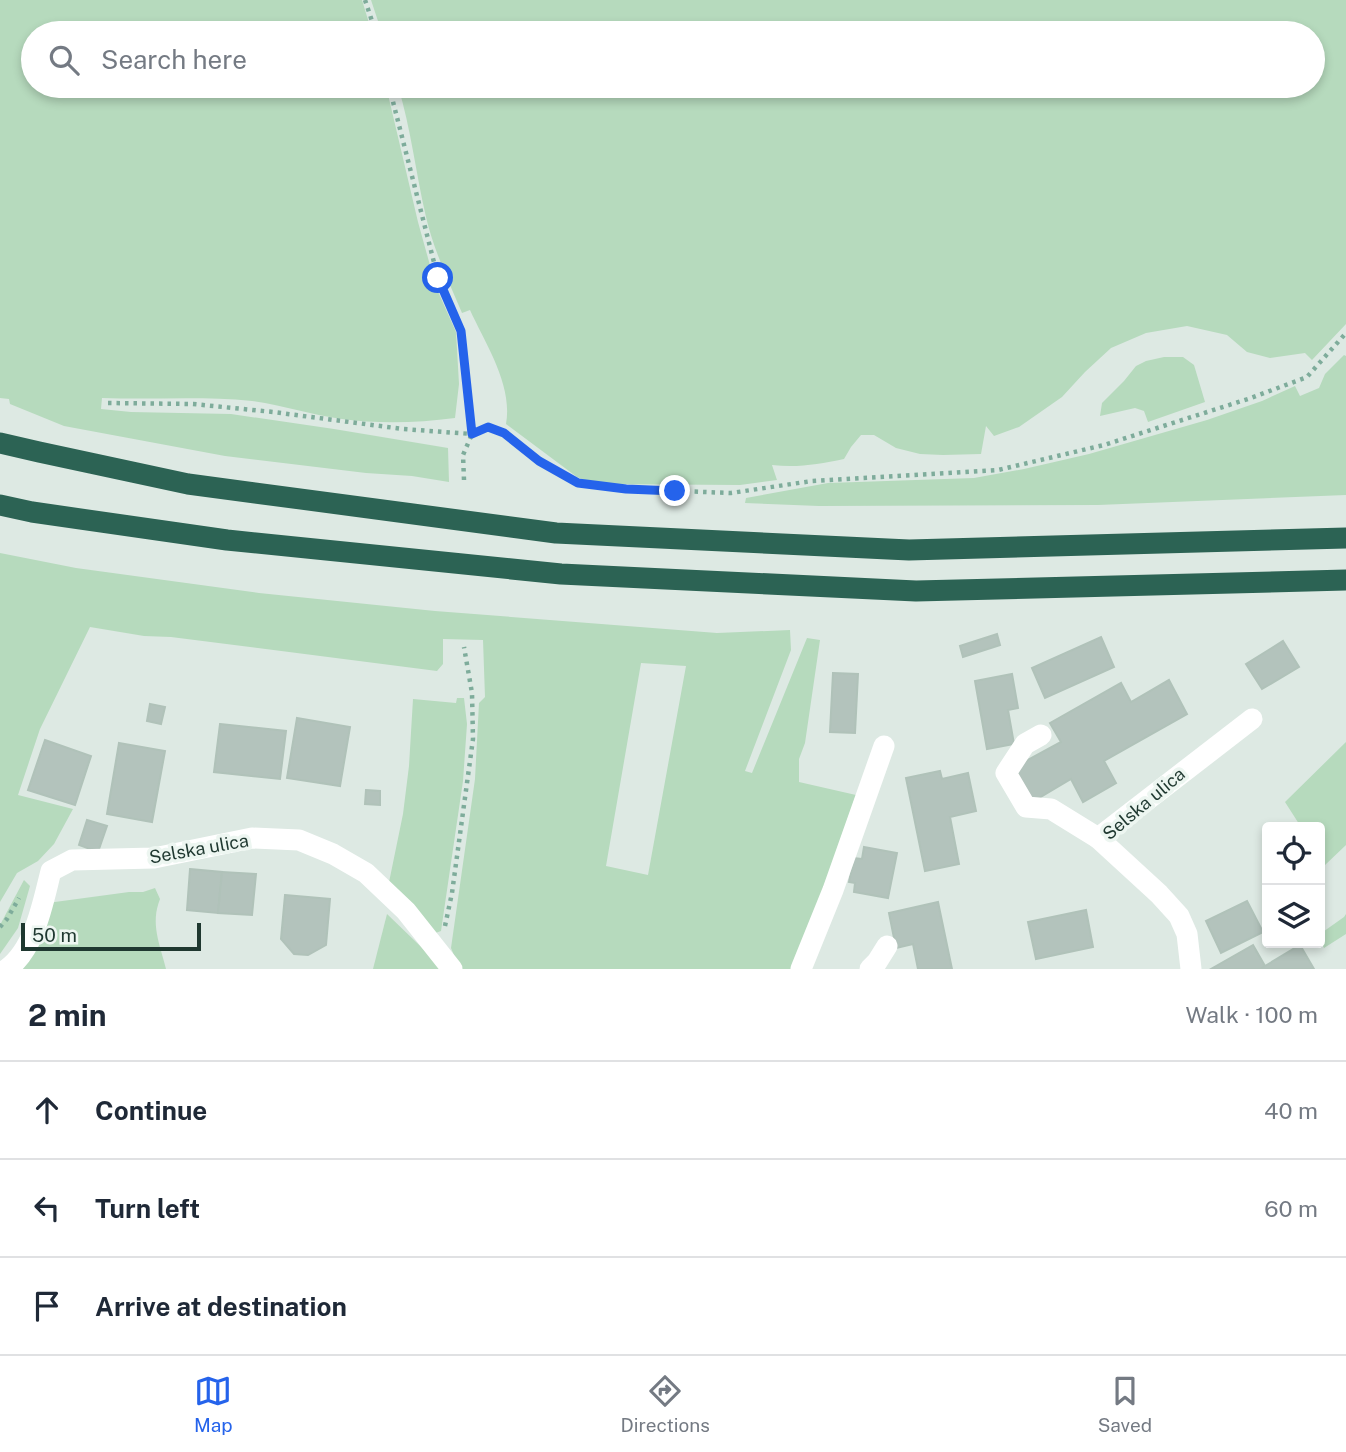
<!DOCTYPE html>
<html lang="en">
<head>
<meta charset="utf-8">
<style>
  :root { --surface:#fff; --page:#f6f6f7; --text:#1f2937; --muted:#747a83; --line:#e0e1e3; --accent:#2563eb }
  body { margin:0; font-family:"Public Sans",sans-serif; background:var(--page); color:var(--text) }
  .controls { position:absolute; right:21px; bottom:21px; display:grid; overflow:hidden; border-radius:7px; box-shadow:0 4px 10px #0003 }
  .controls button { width:63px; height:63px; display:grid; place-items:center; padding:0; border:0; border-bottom:2px solid var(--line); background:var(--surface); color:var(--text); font:35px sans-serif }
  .scale { position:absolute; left:21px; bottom:18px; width:180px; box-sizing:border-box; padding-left:7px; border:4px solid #1f3830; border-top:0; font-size:19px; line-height:24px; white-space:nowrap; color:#1f3830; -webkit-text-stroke:5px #edf6f1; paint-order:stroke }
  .stop { position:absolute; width:21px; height:21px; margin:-16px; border:5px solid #2563eb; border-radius:50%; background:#fff }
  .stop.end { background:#2563eb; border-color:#fff; box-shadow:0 2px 7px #0008 }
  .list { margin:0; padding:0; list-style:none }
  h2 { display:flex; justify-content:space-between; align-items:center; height:91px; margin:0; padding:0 28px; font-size:30px }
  h2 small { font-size:23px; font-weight:400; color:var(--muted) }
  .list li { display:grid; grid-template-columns:46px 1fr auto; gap:21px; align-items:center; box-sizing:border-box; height:98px; padding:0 28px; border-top:2px solid var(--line) }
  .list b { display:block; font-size:26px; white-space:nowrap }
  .list em { font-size:23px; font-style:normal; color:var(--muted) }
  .icon { flex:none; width:38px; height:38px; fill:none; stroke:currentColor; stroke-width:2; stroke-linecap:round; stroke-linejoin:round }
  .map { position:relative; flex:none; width:1346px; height:969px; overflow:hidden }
  .search { position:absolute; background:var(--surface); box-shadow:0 4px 10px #0003; left:21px; right:21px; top:21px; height:77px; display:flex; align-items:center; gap:18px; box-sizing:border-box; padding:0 24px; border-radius:38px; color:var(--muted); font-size:26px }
  .sheet { height:385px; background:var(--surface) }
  nav { display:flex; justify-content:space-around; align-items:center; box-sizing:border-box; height:98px; border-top:2px solid var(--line); background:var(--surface); font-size:19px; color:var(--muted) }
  nav a { display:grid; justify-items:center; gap:4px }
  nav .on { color:var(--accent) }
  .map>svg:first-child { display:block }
  .green { fill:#b6dabd; fill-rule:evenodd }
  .building { fill:#b3c3bc; stroke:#b0c2b9; stroke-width:2 }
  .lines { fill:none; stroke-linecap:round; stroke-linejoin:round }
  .path { stroke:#7eac9b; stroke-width:4.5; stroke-dasharray:3.5 5; stroke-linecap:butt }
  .street { stroke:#fff; stroke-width:21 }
  .highway { stroke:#2c6354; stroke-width:21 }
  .route { stroke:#2563eb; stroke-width:9 }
  .labels { text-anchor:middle; stroke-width:7; stroke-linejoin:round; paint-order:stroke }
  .street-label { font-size:18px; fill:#1f3830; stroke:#edf6f1 }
</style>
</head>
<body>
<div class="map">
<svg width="1346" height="969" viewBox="0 0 1346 969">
  <rect width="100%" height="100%" fill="#dde9e3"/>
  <!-- green -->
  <g class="green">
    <path d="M0,0H362L372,33H33V86H386L418,222L436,287L456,332L459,384L455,418C417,423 379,424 342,419C312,415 282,405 252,401C202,396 152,400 102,398L101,409L131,412L231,414L334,429L448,448L449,482L412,476L366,473L225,456L64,426L10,404L9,399L0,398Z"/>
    <path d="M371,0H1346V324L1312,360L1305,353L1270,358L1247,352L1227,335L1187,326L1146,333L1111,348L1085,372L1062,397L1019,427L994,436L986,426L981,454L943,455L920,454L896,448L874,435H861L851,447L844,459C819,464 798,468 772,465L777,480L740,485L595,484L577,477L506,424C513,385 486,345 470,310L462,313C449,282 434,251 426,217C416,174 411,129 398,86H1313V33H382Z"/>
    <path d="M1344,355L1346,356V495L1098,505L819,506L745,503L746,498L828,483L974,478L1024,469L1089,454L1207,420L1262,401L1295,386L1300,396L1319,388L1325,374Z"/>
    <path d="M1164,357H1183L1194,365L1205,402L1148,422L1144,411L1135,408L1100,416L1102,403L1124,381L1136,366L1146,361Z"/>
    <path d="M0,553L76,568L259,593L435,611L717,633L790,630L791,650L745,771L752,773L807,638L820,640L805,743L799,759V782L856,795L795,969H462L458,965L451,948L475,779L479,703L485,697L483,640L443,639V664L437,671L171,637L144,636L90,627L40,729L18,795L73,809L54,844L38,861L17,873L0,902ZM641,663L686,666L648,875L606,866Z"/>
    <path d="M457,698H464L467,724L463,781L441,931L430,935L387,892L403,814L409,766L413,699L456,703Z"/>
    <path d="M1346,742V845L1325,865L1320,857V827H1301L1285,802Z"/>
    <path d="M24,880L30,886L18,928L0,954V925Z"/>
    <path d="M155,888L160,899C150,924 160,944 166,969H6L40,904L129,892H143Z"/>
    <path d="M387,914L444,969H373Z"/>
    <path d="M1346,914V934L1324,948L1320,940V934L1344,917Z"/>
  </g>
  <!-- building -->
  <g class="building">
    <path d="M997,634L1000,645L963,657L960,646Z"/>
    <path d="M1101,637L1114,667L1045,698L1032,668Z"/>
    <path d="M1283,641L1299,667L1262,689L1246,664Z"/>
    <path d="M833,673L858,674L855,733L830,732Z"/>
    <path d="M1012,674L1018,708L1008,710L1014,744L987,749L975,681Z"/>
    <path d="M1169,680L1187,714L1104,761L1116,783L1083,802L1071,779L1032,802L1013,768L1061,742L1050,723L1121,683L1131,702Z"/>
    <path d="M150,704L165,707L161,724L147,721Z"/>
    <path d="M297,718L350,727L340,786L287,778Z"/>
    <path d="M220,724L286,731L280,779L214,772Z"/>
    <path d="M45,740L91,756L75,805L28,790Z"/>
    <path d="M119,743L165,751L152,822L107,814Z"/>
    <path d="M940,771L942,779L968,773L976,811L950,817L959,864L925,871L906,778Z"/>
    <path d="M366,790L380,791V805L365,804Z"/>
    <path d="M87,820L107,826L98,852L79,845Z"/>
    <path d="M864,847L897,853L888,898L854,892L855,883L849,882L854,858L862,859Z"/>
    <path d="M190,869L222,872L218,913L187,910Z"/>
    <path d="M222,872L256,874L252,915L218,913Z"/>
    <path d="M285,895L330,899L326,945L308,955L294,954L281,939Z"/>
    <path d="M1247,901L1263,932L1221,953L1206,921Z"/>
    <path d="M938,902L952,969H918L913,944L896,948L889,913Z"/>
    <path d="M1086,910L1093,947L1036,959L1028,922Z"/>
    <path d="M1253,945L1265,966L1261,969H1211Z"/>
    <path d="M1300,945L1314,969H1261L1265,966Z"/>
  </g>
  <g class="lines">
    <!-- path -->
    <g class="path">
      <path d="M365,0L376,33"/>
      <path d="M108,403L193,404L273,412L403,429L472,434L461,331L438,278L389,86"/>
      <path d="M464,480L463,455L472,434L488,427L504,433L539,461L578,483L626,489L731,493L812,481L998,470L1104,445L1251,398L1307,377L1346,333"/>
      <path d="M445,926L452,893L473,739L472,693L464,647"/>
      <path d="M0,927L7,919L19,898"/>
    </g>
    <!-- street -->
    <g class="street">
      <path d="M1041,735L1025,744L1006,773L1026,807L1051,809L1098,838"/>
      <path d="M7,969C35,949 43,902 51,871L72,860L154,858L252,838L299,840L333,854L366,873L406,911L452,969"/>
      <path d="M801,969L833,890L884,746"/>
      <path d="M870,969L877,962L887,946"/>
      <path d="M1191,969L1187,934L1179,916L1159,894L1098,838L1252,719"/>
    </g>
    <!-- highway -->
    <g class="highway">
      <path d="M0,443L39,452L188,484L556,533L909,550L1346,538"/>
      <path d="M0,505L32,512L227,540L561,574L916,591L1346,580"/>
    </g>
  </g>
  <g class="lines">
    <!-- route -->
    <path class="route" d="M438,278L461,331L472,434L488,427L504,433L539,461L578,483L626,489L675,491"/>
  </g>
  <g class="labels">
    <!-- street labels -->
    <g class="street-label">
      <text transform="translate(1144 804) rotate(-40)" y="6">Selska ulica</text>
      <text transform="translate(199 849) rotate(-10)" y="6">Selska ulica</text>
    </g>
  </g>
</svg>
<div class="controls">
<button><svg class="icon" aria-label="locate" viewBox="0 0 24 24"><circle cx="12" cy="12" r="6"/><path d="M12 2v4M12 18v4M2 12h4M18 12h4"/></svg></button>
<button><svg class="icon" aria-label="layers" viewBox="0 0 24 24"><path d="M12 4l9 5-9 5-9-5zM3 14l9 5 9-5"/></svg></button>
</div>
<div class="scale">50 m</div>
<div class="stop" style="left:438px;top:278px"></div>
<div class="stop end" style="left:675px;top:491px"></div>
<div class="search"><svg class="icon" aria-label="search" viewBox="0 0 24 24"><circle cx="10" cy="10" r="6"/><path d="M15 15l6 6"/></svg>Search here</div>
</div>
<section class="sheet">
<h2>2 min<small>Walk · 100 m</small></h2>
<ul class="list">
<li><svg class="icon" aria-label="ahead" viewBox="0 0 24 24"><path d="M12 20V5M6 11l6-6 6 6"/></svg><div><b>Continue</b></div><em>40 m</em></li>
<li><svg class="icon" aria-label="left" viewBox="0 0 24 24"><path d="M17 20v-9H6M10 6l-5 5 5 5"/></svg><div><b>Turn left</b></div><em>60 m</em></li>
<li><svg class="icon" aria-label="arrive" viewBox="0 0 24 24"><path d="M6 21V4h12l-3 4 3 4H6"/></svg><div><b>Arrive at destination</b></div></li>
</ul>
</section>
<nav>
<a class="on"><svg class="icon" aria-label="map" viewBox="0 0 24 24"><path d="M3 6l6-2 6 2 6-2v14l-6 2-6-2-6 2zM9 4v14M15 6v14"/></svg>Map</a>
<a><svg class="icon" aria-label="directions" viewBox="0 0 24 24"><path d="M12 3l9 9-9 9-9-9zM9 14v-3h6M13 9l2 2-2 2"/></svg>Directions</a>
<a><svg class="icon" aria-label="saved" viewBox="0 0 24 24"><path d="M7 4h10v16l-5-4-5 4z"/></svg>Saved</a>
</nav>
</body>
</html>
